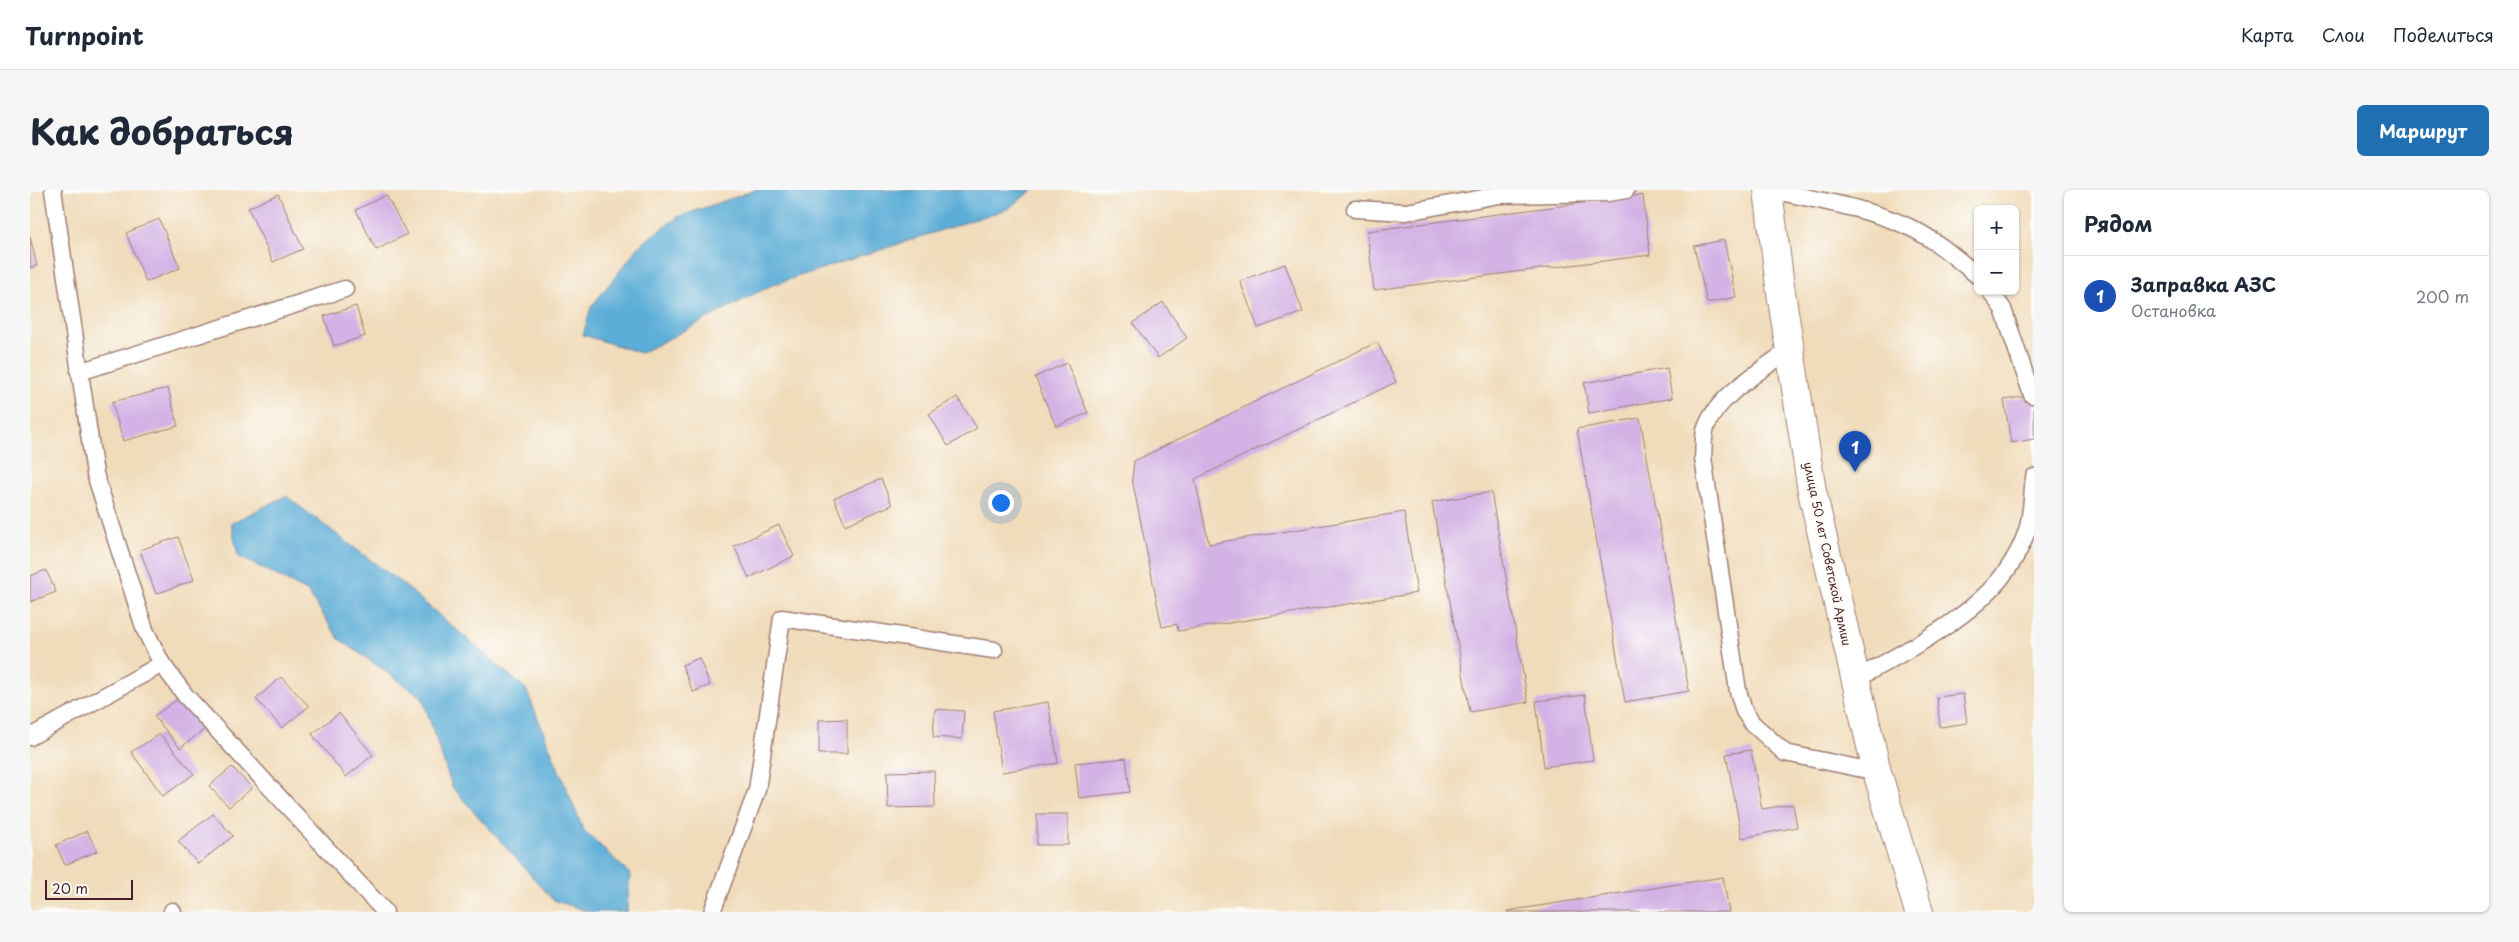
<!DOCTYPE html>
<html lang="ru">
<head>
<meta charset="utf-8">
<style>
  :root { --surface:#fff; --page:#f6f6f7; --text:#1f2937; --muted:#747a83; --line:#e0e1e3; --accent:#1f6fb2 }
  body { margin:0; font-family:"Playpen Sans",sans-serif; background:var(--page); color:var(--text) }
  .controls { position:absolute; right:15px; top:15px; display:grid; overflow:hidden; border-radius:8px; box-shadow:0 1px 4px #0004 }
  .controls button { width:45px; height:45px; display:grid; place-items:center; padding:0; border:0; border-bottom:1px solid var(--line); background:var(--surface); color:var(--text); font:25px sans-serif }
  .scale { position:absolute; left:15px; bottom:12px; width:88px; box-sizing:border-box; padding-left:5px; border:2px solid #4a1f2b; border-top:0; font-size:14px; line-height:18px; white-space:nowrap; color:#4a1f2b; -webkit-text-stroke:4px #fdfcf7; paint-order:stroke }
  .you { position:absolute; left:970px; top:312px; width:18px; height:18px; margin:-12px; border:4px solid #fff; border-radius:50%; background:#1a73e8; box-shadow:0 0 0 8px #1a73e833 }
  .badge { display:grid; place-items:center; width:32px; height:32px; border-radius:50%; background:var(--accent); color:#fff; font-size:16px; font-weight:700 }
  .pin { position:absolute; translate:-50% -41px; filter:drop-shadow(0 1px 2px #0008) }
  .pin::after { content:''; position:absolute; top:26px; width:18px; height:15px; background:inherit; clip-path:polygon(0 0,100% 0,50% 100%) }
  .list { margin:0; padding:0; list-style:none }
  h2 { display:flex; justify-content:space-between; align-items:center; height:65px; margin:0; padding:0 20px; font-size:21px }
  h2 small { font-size:16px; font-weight:400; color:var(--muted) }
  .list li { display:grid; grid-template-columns:32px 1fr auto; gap:15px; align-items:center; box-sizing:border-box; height:80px; padding:0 20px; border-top:1px solid var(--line) }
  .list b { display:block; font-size:19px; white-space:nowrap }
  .list p { margin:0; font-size:16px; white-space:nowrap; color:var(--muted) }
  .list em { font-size:16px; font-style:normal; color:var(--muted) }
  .map { position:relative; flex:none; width:2004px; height:722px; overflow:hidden; border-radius:8px }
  header { display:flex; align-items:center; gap:30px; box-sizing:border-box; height:70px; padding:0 25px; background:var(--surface); border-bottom:1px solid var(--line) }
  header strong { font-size:24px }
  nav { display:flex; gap:28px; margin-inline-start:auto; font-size:18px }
  .intro { display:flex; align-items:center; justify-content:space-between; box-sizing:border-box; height:120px; padding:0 30px }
  h1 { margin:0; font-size:35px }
  .button { padding:12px 22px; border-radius:8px; background:var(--accent); color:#fff; font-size:18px; font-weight:700 }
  main { display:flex; gap:30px; padding:0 30px }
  aside { flex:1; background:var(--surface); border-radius:8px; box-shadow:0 1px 4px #0004 }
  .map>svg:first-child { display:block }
  .water { fill:#5badd7; stroke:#526681 }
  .building { fill:#d3b2e5 }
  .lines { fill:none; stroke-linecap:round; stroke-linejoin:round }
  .lane-casing { stroke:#9d7d72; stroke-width:19 }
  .secondary-casing { stroke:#9d7d72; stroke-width:30 }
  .lane { stroke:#fff; stroke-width:16 }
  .secondary { stroke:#fff; stroke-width:28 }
  .labels { text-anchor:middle; stroke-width:5; stroke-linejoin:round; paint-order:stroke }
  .street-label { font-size:12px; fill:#4a1f2b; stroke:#fdfcf7 }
</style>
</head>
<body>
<header>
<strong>Turnpoint</strong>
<nav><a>Карта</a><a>Слои</a><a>Поделиться</a></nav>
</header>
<div class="intro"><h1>Как добраться</h1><a class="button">Маршрут</a></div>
<main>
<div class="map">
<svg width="2004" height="722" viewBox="0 0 2004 722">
  <rect width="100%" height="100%" fill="#fdfcf7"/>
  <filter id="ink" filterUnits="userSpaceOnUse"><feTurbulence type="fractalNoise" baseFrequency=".02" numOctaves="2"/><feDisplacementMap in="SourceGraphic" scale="10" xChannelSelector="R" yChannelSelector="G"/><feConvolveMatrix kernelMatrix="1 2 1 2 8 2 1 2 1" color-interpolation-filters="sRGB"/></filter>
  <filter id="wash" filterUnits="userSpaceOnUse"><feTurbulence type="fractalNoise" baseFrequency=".0096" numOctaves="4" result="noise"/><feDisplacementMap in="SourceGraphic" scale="20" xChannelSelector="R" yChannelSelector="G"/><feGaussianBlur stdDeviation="1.12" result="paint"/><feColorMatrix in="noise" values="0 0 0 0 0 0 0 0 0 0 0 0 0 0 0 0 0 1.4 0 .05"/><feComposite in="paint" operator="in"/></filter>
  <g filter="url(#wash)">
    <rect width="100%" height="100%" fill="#f0dbba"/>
    <!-- water -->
    <g class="water">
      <path d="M725,0H1003L977,19L742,95L611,163L553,145L561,117L612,53L648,27Z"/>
      <path d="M256,306L375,396L496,499L553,639L600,684L597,722H560L523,710L422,597L392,507L309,449L277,401L208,366L201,333Z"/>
    </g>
    <g id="blocks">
      <!-- building -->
      <g class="building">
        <path d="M248,4L273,59L243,72L218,18Z"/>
        <path d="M356,5L377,44L346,60L326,20Z"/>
        <path d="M1613,5L1620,65L1344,100L1337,41Z"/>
        <path d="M129,29L150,78L116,92L96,43Z"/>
        <path d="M0,47L7,76L0,78Z"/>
        <path d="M1694,50L1706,107L1677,113L1664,56Z"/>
        <path d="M1255,74L1273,122L1228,138L1210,91Z"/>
        <path d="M1133,112L1157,148L1128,168L1103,133Z"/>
        <path d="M326,116L335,146L304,156L294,126Z"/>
        <path d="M1347,152L1366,192L1165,289L1179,354L1374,322L1387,403L1148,441L1147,434L1132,437L1102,289L1104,271Z"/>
        <path d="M1037,173L1058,223L1026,236L1005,187Z"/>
        <path d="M1637,178L1642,208L1559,223L1554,193Z"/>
        <path d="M138,198L148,236L93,251L82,212Z"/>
        <path d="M2004,205V249L1981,253L1974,210Z"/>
        <path d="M927,207L947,238L918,256L899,224Z"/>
        <path d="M1610,228L1659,501L1595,512L1547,239Z"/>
        <path d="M851,289L862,315L815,335L804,308Z"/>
        <path d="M1461,302L1498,512L1440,522L1402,312Z"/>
        <path d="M749,335L764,366L719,388L704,356Z"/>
        <path d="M148,347L164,390L126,404L110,360Z"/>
        <path d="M16,380L26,402L0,412V386Z"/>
        <path d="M669,468L680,495L663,502L652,475Z"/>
        <path d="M251,487L279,516L252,538L226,509Z"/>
        <path d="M1933,504L1937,533L1910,537L1907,507Z"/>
        <path d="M1555,505L1563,570L1514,577L1506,511Z"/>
        <path d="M148,509L175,539L150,558L124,526Z"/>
        <path d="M1018,512L1028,573L972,582L963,521Z"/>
        <path d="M905,519L934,521L932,549L903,547Z"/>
        <path d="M309,523L343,565L316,587L282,544Z"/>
        <path d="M817,529V564H789V530Z"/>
        <path d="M130,544L164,584L133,606L101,562Z"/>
        <path d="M1721,560L1732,619L1763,614L1767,637L1712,648L1696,564Z"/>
        <path d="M1096,568L1100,602L1049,608L1045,573Z"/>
        <path d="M202,577L222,598L199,617L179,596Z"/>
        <path d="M904,581L905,617L858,618L857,582Z"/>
        <path d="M183,624L203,646L168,674L148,651Z"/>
        <rect x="1007" y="624" width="31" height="31"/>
        <path d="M57,641L67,661L35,675L26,655Z"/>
        <path d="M1693,687L1699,722H1477V721Z"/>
      </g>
    </g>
  </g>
  <g filter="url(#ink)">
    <use href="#blocks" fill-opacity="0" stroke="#9d7d72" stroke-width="1"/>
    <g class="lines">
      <defs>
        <g id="lane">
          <path d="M23,0L65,284L115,440L132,474L155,505L355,722"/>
          <path d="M1742,0C1785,10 1844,19 1883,39C1907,51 1927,69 1948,86"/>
          <path d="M1325,19L1376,22L1469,5L1578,3L1596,0"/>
          <path d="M1960,101L1973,119L2002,205"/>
          <path d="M1760,159C1733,180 1684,207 1675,241C1673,250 1674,259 1673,268L1708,501L1714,521L1722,533L1755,563L1847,582"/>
          <path d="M49,182L315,99"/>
          <path d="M1825,490C1887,453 1974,416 1997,340C2002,324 2002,304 2004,287"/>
          <path d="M0,547L132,474"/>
          <path d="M142,721L143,722"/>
          <path d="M682,722L727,600L752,428L964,460"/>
        </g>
        <path id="secondary" d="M1738,0L1750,96L1782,301L1847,582L1889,722"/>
      </defs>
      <!-- lane casing -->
      <use href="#lane" class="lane-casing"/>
      <!-- secondary casing -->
      <use href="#secondary" class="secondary-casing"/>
      <!-- lane -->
      <use href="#lane" class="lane"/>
      <!-- secondary -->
      <use href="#secondary" class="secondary"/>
    </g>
  </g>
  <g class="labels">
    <!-- street labels -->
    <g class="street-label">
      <text transform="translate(1797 364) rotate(78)" y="4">улица 50 лет Советской Армии</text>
    </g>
  </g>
</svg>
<div class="controls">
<button>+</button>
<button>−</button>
</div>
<div class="scale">20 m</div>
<div class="you"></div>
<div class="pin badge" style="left:1825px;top:282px;background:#1a4fb4">1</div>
</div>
<aside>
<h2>Рядом<small></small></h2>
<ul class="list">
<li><span class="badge" style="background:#1a4fb4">1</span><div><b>Заправка АЗС</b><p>Остановка</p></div><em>200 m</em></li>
</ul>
</aside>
</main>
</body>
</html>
